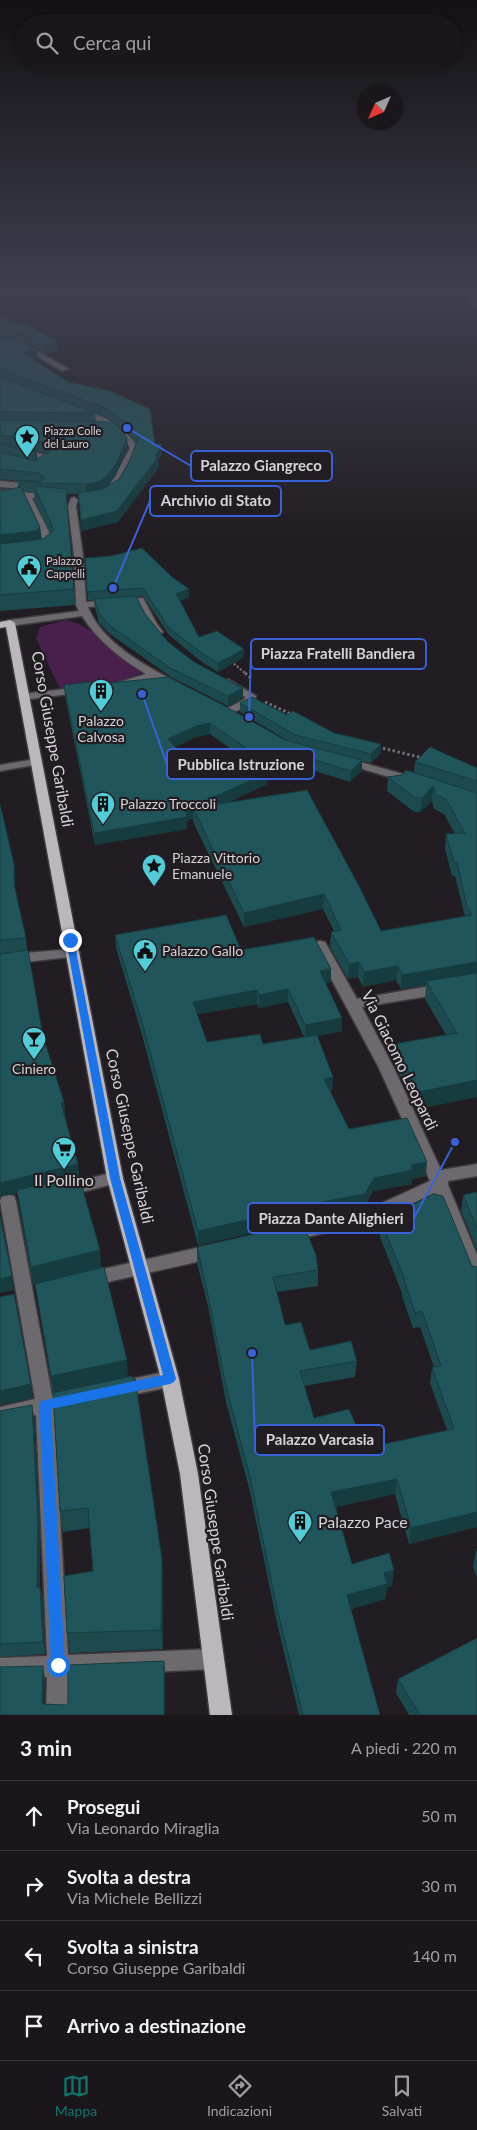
<!DOCTYPE html>
<html lang="it">
<head>
<meta charset="utf-8">
<style>
  :root { --surface:#1a161a; --page:#231f23; --text:#f1f3f6; --muted:#9f9fa2; --line:#383539; --accent:#0f766e }
  body { margin:0; font-family:Lato,sans-serif; background:var(--page); color:var(--text) }
  .compass { position:absolute; left:357px; top:85px; width:45px; height:45px; border-radius:50%; background:var(--surface); box-shadow:0 1px 4px #0004; rotate:225deg }
  .stop { position:absolute; width:15px; height:15px; margin:-11px; border:4px solid #1a73e8; border-radius:50%; background:#fff }
  .stop.end { background:#1a73e8; border-color:#fff; box-shadow:0 1px 5px #0008 }
  .list { margin:0; padding:0; list-style:none }
  h2 { display:flex; justify-content:space-between; align-items:center; height:65px; margin:0; padding:0 20px; font-size:21px }
  h2 small { font-size:16px; font-weight:400; color:var(--muted) }
  .list li { display:grid; grid-template-columns:32px 1fr auto; gap:15px; align-items:center; box-sizing:border-box; height:70px; padding:0 20px; border-top:1px solid var(--line) }
  .list b { display:block; font-size:19px; white-space:nowrap }
  .list p { margin:0; font-size:16px; white-space:nowrap; color:var(--muted) }
  .list em { font-size:16px; font-style:normal; color:var(--muted) }
  .icon { flex:none; width:28px; height:28px; fill:none; stroke:currentColor; stroke-width:2; stroke-linecap:round; stroke-linejoin:round }
  .map { position:relative; flex:none; width:477px; height:1715px; overflow:hidden }
  .search { position:absolute; background:var(--surface); box-shadow:0 1px 4px #0004; left:15px; right:15px; top:15px; height:55px; display:flex; align-items:center; gap:12px; box-sizing:border-box; padding:0 18px; border-radius:28px; color:var(--muted); font-size:19px }
  .sheet { height:345px; background:var(--surface) }
  nav { display:flex; justify-content:space-around; align-items:center; box-sizing:border-box; height:70px; border-top:1px solid var(--line); background:var(--surface); font-size:14px; color:var(--muted) }
  nav a { display:grid; justify-items:center; gap:2px }
  nav .on { color:var(--accent) }
  .map>svg:first-child { display:block }
  .green { fill:#491f4c }
  .lines { fill:none; stroke-linecap:round; stroke-linejoin:round }
  .minor-casing { stroke:#3f3a3f; stroke-width:3 }
  .major-casing { stroke:#3f3a3f; stroke-width:3 }
  .path-far1 { stroke:#726e72; stroke-width:2.5; stroke-dasharray:2 2; stroke-linecap:butt }
  .path { stroke:#726e72; stroke-width:3; stroke-dasharray:2.5 2.5; stroke-linecap:butt }
  .minor { fill:#6d6a6d; fill-rule:evenodd }
  .major { fill:#bcb7bd; fill-rule:evenodd }
  .wall { fill:#1c4a4e; fill-rule:evenodd }
  .shaded-wall { fill:#163c40 }
  .building { fill:#20565b; stroke:#163c40 }
  .route { fill:#1a73e8 }
  .labels { text-anchor:middle; stroke-width:4.5; stroke-linejoin:round; paint-order:stroke }
  .far-poi-label { font-size:11px; fill:#d6d3d6; stroke:#221d22; text-anchor:start }
  .poi-label { font-size:14px; fill:#d6d3d6; stroke:#221d22; text-anchor:start }
  .near-street-label { font-size:16px; fill:#d6d3d6; stroke:#221d22 }
  .near-poi-label { font-size:16px; fill:#d6d3d6; stroke:#221d22 }
  .leader { fill:none; stroke:#3962d8; stroke-width:2 }
  .callout-dot { fill:#3962d8; stroke:#221d22; stroke-width:2 }
  .callout { fill:#221d22; stroke:#3962d8; stroke-width:2 }
  .callout-label { font-size:15px; text-anchor:middle; font-weight:bold; fill:#d6d3d6 }
</style>
</head>
<body>
<div class="map">
<svg width="477" height="1715" viewBox="0 0 477 1715">
  <rect width="100%" height="100%" fill="#221d22"/>
  <!-- green -->
  <path class="green" d="M65,620C92,624 120,656 141,673L122,681L60,689L36,638L40,627Z"/>
  <g class="lines">
    <defs>
      <g id="minor">
        <path d="M472,293H477V296L473,298L477,303V308L467,301V297Z"/>
        <path d="M0,340L29,346L69,369L62,371L24,349L0,344Z"/>
        <path d="M78,411C99,409 129,431 138,448L112,495L105,493L130,448C120,429 98,421 78,415Z"/>
        <path d="M0,447L49,455L53,457L41,465L37,462L41,458L0,451Z"/>
        <path d="M0,481L33,484L37,487L33,490L0,487Z"/>
        <path d="M0,490L53,495V499L32,498L54,542L51,548L42,552L37,549L44,542L24,498L0,496Z"/>
        <path d="M74,497L78,500L76,506L83,556L86,602L143,598L157,624L163,632L158,635C146,631 142,614 137,603L88,607C102,643 146,666 178,683L179,685L178,687H170L154,679L123,687L119,686L118,684L119,682L146,674C121,659 98,641 82,616L10,626L5,623L10,620L79,611L76,605L74,556L68,506L71,498Z"/>
        <path d="M228,679L256,696L254,703L228,715L224,714L223,712L224,710L245,699V697L224,684L223,682L224,680Z"/>
        <path d="M81,687L86,690L85,692L23,700L18,697L23,694Z"/>
        <path d="M346,758L417,778L419,780L413,784L342,763L340,761Z"/>
        <path d="M36,759L42,762L40,764L0,771V765Z"/>
        <path d="M320,941L325,942L357,999L441,984L446,986L448,989L446,992L441,994L362,1007L393,1066L441,1170L477,1164V1176L448,1181V1185L477,1255V1283L471,1281L469,1276L435,1193L372,1222L289,1241L283,1239L281,1234L283,1229L289,1227L369,1209L430,1181L378,1066L313,945L315,942Z"/>
        <path d="M73,949L78,950L80,953L78,956L0,965V955Z"/>
        <path d="M115,1172L121,1174L123,1178L121,1182L66,1196L60,1194L58,1190L60,1186L66,1184Z"/>
        <path d="M8,1195L14,1196L16,1201L52,1395L58,1397L61,1403L58,1409L54,1410L68,1655L214,1649L221,1652L224,1659L221,1666L214,1669L68,1676V1715H46L47,1677L0,1678V1658L47,1656L36,1415L0,1423V1407L35,1399L0,1201L2,1196Z"/>
        <path d="M214,1244L220,1246L222,1251L220,1256L214,1258L90,1286L84,1284L82,1279L84,1274L90,1272Z"/>
        <path d="M170,1371L176,1373L179,1379L176,1385L170,1387L121,1397L115,1395L112,1389L115,1383L121,1381Z"/>
      </g>
      <path id="major" d="M10,620L15,623L123,1178L179,1379L198,1474L232,1715H210L180,1474L161,1379L107,1178L6,627L0,628V622Z"/>
    </defs>
    <!-- minor casing -->
    <use href="#minor" class="minor-casing"/>
    <!-- major casing -->
    <use href="#major" class="major-casing"/>
    <!-- path-far1 -->
    <path class="path-far1" d="M231,661L246,674"/>
    <!-- path -->
    <g class="path">
      <path d="M245,673L251,678"/>
      <path d="M265,702L293,715"/>
      <path d="M378,747L423,758"/>
    </g>
    <!-- minor -->
    <use href="#minor" class="minor"/>
    <!-- major -->
    <use href="#major" class="major"/>
  </g>
  <!-- wall -->
  <g class="wall">
    <path d="M0,316L58,350L46,354L29,344L25,343L38,359L34,360L68,382L110,391L155,444L162,454L158,461L159,467L118,522L81,531L79,494H66L75,605L0,611V491L18,488V481L0,479ZM95,414L106,418L130,435L136,443L129,462L119,479L108,486L116,475L128,448L127,438L96,422ZM37,451L46,453L37,459ZM23,491L34,493L35,501L50,533L43,539H41L40,527Z"/>
    <path d="M85,558L172,577L189,589V597L180,601L199,637L244,657L218,672L203,663L169,635L143,596L136,597L145,614L168,642L194,662L243,688V698L228,706L171,677L110,634L99,623L95,608L94,600H88Z"/>
    <path d="M100,684L290,742L240,712V703L287,715L334,733L381,744V753L371,763L362,761V771L350,782L290,763V774L276,780L267,774V784L227,803L381,931L465,916L455,876H452L445,849L446,834H455L444,814L434,809L432,801L420,812H414L387,791L388,777L414,773L415,762L477,768V1097L418,1109L393,1062L394,1044L446,1035L425,999L426,985L401,989L396,980L363,987L358,977L348,979L330,947L331,932L334,931L323,909L244,927L193,822V818L187,821V829L95,845L65,696L64,685ZM210,734L261,770L203,777L175,747L196,737Z"/>
    <path d="M0,804L14,864L15,877V890L26,938L27,950L43,1036L64,1102L65,1116H64L78,1164L79,1176L100,1250L101,1267L128,1377L162,1559L163,1579V1649L70,1653L67,1633L93,1571L90,1528L63,1532L60,1511L53,1393L35,1284L33,1285L17,1193L0,1197Z"/>
    <path d="M115,935L241,950L331,982L326,983L342,1031L317,1036L333,1077L332,1091H330L349,1129L426,1176L412,1179V1184L373,1191L364,1207L296,1221V1223L198,1245L142,1035L116,948ZM288,1002L304,1037L263,1044L207,1042L197,1014L257,1004L259,1008Z"/>
    <path d="M477,1192V1250L461,1211L463,1195Z"/>
    <path d="M433,1194L477,1527L409,1544L395,1494L336,1507L352,1564L392,1586L387,1587L385,1599L351,1609L380,1715H299L277,1623L250,1492L226,1402L208,1306L197,1263V1247L318,1270V1286L277,1292L285,1325L310,1350L357,1361L355,1377L304,1386L314,1418L366,1448L447,1430L430,1383L432,1367H434L420,1327L413,1328L402,1296V1293L380,1237L381,1221Z"/>
    <path d="M32,1405L34,1418L40,1534V1587L43,1600L45,1654L0,1657V1411Z"/>
    <path d="M476,1551H477V1577L473,1567Z"/>
    <path d="M398,1679L477,1715H409L396,1693Z"/>
  </g>
  <!-- shaded-wall -->
  <g class="shaded-wall">
    <path d="M57,341L58,350L46,354L45,345Z"/>
    <path d="M37,350L38,359L23,362V353Z"/>
    <path d="M127,438L128,448L116,475L107,487L86,494V484Z"/>
    <path d="M162,444V454L158,461L159,467L118,522L81,531V520L155,457Z"/>
    <path d="M36,449L37,459L35,461L34,451Z"/>
    <path d="M40,527L42,542L0,550V535Z"/>
    <path d="M189,589V597L177,602L176,594Z"/>
    <path d="M244,649V657L218,672V663Z"/>
    <path d="M243,688V698L228,706V696Z"/>
    <path d="M210,723V734L196,737L168,750V739L196,726Z"/>
    <path d="M381,744V753L371,763V754Z"/>
    <path d="M362,760V771L350,782L351,771Z"/>
    <path d="M290,762V774L276,780V769Z"/>
    <path d="M267,773V784L197,816L193,808V818L187,821V829L95,845L94,833L185,810Z"/>
    <path d="M433,786L432,801L420,812L422,798Z"/>
    <path d="M14,864L15,877V897L14,884Z"/>
    <path d="M324,894L323,909L244,927V913Z"/>
    <path d="M359,962L358,977L348,979L349,964Z"/>
    <path d="M477,962V976L426,981V985L401,989L402,975Z"/>
    <path d="M398,966L396,980L363,987L364,972Z"/>
    <path d="M331,969V982L319,984L320,971Z"/>
    <path d="M288,989V1002L259,1008V995Z"/>
    <path d="M257,990V1004L193,1015V1002Z"/>
    <path d="M342,1018V1031L305,1039V1025Z"/>
    <path d="M333,1077L332,1091L323,1093L324,1079Z"/>
    <path d="M477,1080V1097L418,1109L419,1092Z"/>
    <path d="M64,1102L65,1116H62L61,1103Z"/>
    <path d="M427,1162L426,1176L412,1179V1184L373,1191L364,1207L296,1221V1223L198,1245V1231L374,1178L411,1165Z"/>
    <path d="M78,1164L79,1178L0,1197V1183Z"/>
    <path d="M100,1250L101,1268L33,1285L31,1267Z"/>
    <path d="M12,1276L14,1290L0,1293V1279Z"/>
    <path d="M127,1360L128,1378L54,1394L51,1376Z"/>
    <path d="M31,1384L33,1398L0,1405V1391Z"/>
    <path d="M32,1405L34,1418L40,1534V1600L37,1587Z"/>
    <path d="M397,1479L395,1494L330,1508L331,1492Z"/>
    <path d="M477,1512V1527L409,1544L411,1528Z"/>
    <path d="M162,1559L163,1579V1649L161,1630Z"/>
    <path d="M394,1570L392,1586L387,1587L385,1599L346,1611L347,1595L384,1573Z"/>
    <path d="M40,1587L43,1600L45,1654L43,1642Z"/>
    <path d="M164,1661L165,1673V1715H164Z"/>
    <path d="M43,1666L45,1679L44,1715L42,1704Z"/>
  </g>
  <!-- building -->
  <g class="building">
    <path d="M0,316L19,324L23,323L57,341L45,345L29,335L0,329Z"/>
    <path d="M0,337L23,342L37,350L23,353L68,382L110,391L150,409L155,444H162L155,457H158L117,511L81,520L78,493L103,489L119,479L129,462L139,437L129,425L105,408L0,369Z"/>
    <path d="M0,377L95,413L0,412Z"/>
    <path d="M0,420L112,422L121,429L127,438L116,464L106,477L98,482L86,484L38,483L18,480L40,482L45,478L39,473L0,469V452L35,461L54,448L48,443L0,435Z"/>
    <path d="M0,443L36,449L34,451L0,445Z"/>
    <path d="M34,486L66,489L74,589L0,595V544L43,539L54,530Z"/>
    <path d="M21,487L40,527L36,531L0,535V491Z"/>
    <path d="M142,548L172,577L189,589L176,594L199,637L217,631L244,649L218,663L203,654L168,627L143,588L87,592L85,558L111,556Z"/>
    <path d="M136,596L145,614L168,642L194,662L243,688L228,696L170,668L109,625L99,613L94,599Z"/>
    <path d="M168,677L223,705L285,740L362,760L351,771L283,750L290,762L276,769L210,723L196,726L168,739L203,777L266,769L267,773L185,810L187,817L94,833L64,685L99,681L100,684Z"/>
    <path d="M252,697L287,715L293,711L334,733L381,744L371,754L295,735L240,703Z"/>
    <path d="M430,747L477,768V781L415,762Z"/>
    <path d="M406,770L477,793V962L402,975L398,966L364,972L359,962L349,964L331,932L341,930L324,894L244,913L193,808L307,790L359,886L381,931L472,915L467,907L457,862H454L446,834L465,833L446,799L436,795L433,786L422,798H415L388,777L402,775Z"/>
    <path d="M0,804L14,864V884L26,938L0,940Z"/>
    <path d="M226,915L241,950L314,937L331,969L320,971L342,1018L305,1025L288,989L259,995L257,990L193,1002L207,1042L260,1034L263,1044L317,1035L333,1077L324,1079L349,1129L407,1118L427,1162L411,1165L413,1170L374,1178L365,1194L296,1207L297,1209L198,1231L142,1022L115,935Z"/>
    <path d="M28,950L43,1036L64,1102L61,1103L78,1164L0,1183V954Z"/>
    <path d="M477,973V1080L419,1092L394,1044L457,1033L426,981Z"/>
    <path d="M79,1176L100,1250L31,1267L17,1190Z"/>
    <path d="M477,1192V1228L463,1195Z"/>
    <path d="M433,1194L443,1196L472,1266L477,1267V1512L411,1528L397,1479L331,1492L352,1564L389,1553L394,1570L384,1573L387,1584L347,1595L380,1715H303L277,1608L250,1477L226,1386L207,1290L197,1247L303,1223L316,1255L318,1270L273,1277L285,1325L301,1322L310,1350L351,1341L357,1361L300,1371L314,1418L349,1409L366,1448L454,1429L432,1367L441,1366L422,1311L415,1313L404,1280H405L381,1221Z"/>
    <path d="M0,1216L12,1276L0,1279Z"/>
    <path d="M104,1267L127,1360L51,1376L35,1284Z"/>
    <path d="M14,1294L31,1384L0,1391V1297Z"/>
    <path d="M132,1376V1379L135,1378L162,1559L161,1630L67,1633L64,1576L93,1571L88,1508L60,1511L53,1393Z"/>
    <path d="M32,1405L38,1521L37,1587H40L43,1642L0,1644V1411Z"/>
    <path d="M477,1638V1715H420L398,1679Z"/>
    <path d="M164,1661V1715H0V1667L43,1666L42,1704L66,1705L68,1703V1665Z"/>
  </g>
  <!-- sky -->
  <linearGradient id="sky" x2="0" y2="1"><stop stop-color="#131013"/><stop offset="0.55" stop-color="#3e404f"/><stop offset="1" stop-color="#3e404f" stop-opacity="0"/></linearGradient>
  <rect width="477" height="533" fill="url(#sky)"/>
  <!-- route -->
  <path class="route" d="M67,938H70L74,940L120,1178L176,1379L174,1382L170,1384L51,1409L65,1665L63,1670L58,1672L53,1670L51,1665L39,1405L41,1401L45,1400L163,1375L110,1178L66,940Z"/>
  <!-- icons -->
  <defs>
    <symbol id="sight-pin" viewBox="-11 -11 22 30"><path d="M0 17L-7.5 6A9.5 9.5 0 1 1 7.5 6Z" fill="#52ccd6" stroke="#221d22"/><path d="M0-6L1.8-2.2L6-1.7L2.9 1.2L3.7 5.4L0 3.3L-3.7 5.4L-2.9 1.2L-6-1.7L-1.8-2.2Z" fill="#111"/></symbol>
    <symbol id="civic-pin" viewBox="-11 -11 22 30"><path d="M0 17L-7.5 6A9.5 9.5 0 1 1 7.5 6Z" fill="#52ccd6" stroke="#221d22"/><path d="M-.6-6.5H3V-4.5H.6V-3L4-1V1h2V6H-6V1h2V-1L-.6-3ZM-1.2 2.5V6h2.4V2.5Z" fill="#111"/></symbol>
    <symbol id="building-pin" viewBox="-11 -11 22 30"><path d="M0 17L-7.5 6A9.5 9.5 0 1 1 7.5 6Z" fill="#52ccd6" stroke="#221d22"/><path d="M-4-6H4V6H1V3H-1V6H-4ZM-2.5-4.3h1.7v1.8h-1.7ZM.8-4.3h1.7v1.8H.8ZM-2.5-1h1.7V.8h-1.7ZM.8-1h1.7V.8H.8Z" fill="#111"/></symbol>
    <symbol id="bar-pin" viewBox="-11 -11 22 30"><path d="M0 17L-7.5 6A9.5 9.5 0 1 1 7.5 6Z" fill="#52ccd6" stroke="#221d22"/><path d="M-6-5H6L.8 .8V4.5H3.5V6h-7V4.5H-.8V.8Z" fill="#111"/></symbol>
    <symbol id="supermarket-pin" viewBox="-11 -11 22 30"><path d="M0 17L-7.5 6A9.5 9.5 0 1 1 7.5 6Z" fill="#52ccd6" stroke="#221d22"/><path d="M-6-5.5h2.5l.6 2H6L4.5 2H-2.5L-4.4-4H-6ZM-1.5 3.2a1.3 1.3 0 1 0 .1 0ZM3 3.2a1.3 1.3 0 1 0 .1 0Z" fill="#111"/></symbol>
  </defs>
  <g fill-rule="evenodd">
    <use href="#sight-pin" x="13" y="423" width="28" height="38"/>
    <use href="#civic-pin" x="15" y="553" width="28" height="38"/>
    <use href="#building-pin" x="87" y="677" width="28" height="38"/>
    <use href="#building-pin" x="89" y="790" width="28" height="38"/>
    <use href="#sight-pin" x="140" y="852" width="28" height="38"/>
    <use href="#civic-pin" x="131" y="937" width="28" height="38"/>
    <use href="#bar-pin" x="20" y="1025" width="28" height="38"/>
    <use href="#supermarket-pin" x="50" y="1135" width="28" height="38"/>
    <use href="#building-pin" x="286" y="1508" width="28" height="38"/>
  </g>
  <g class="labels">
    <!-- far-poi labels -->
    <g class="far-poi-label">
      <text x="44" y="435">Piazza Colle<tspan x="44" dy="13">del Lauro</tspan></text>
      <text x="46" y="565">Palazzo<tspan x="46" dy="13">Cappelli</tspan></text>
    </g>
    <!-- poi labels -->
    <g class="poi-label">
      <text x="101" y="726" text-anchor="middle">Palazzo<tspan x="101" dy="16">Calvosa</tspan></text>
      <text x="120" y="809">Palazzo Troccoli</text>
      <text x="172" y="863">Piazza Vittorio<tspan x="172" dy="16">Emanuele</tspan></text>
      <text x="162" y="956">Palazzo Gallo</text>
      <text x="34" y="1074" text-anchor="middle">Ciniero</text>
    </g>
    <!-- near-street labels -->
    <g class="near-street-label">
      <text transform="translate(53 739) rotate(80)" y="6">Corso Giuseppe Garibaldi</text>
      <text transform="translate(400 1060) rotate(64)" y="6">Via Giacomo Leopardi</text>
      <text transform="translate(130 1136) rotate(78)" y="6">Corso Giuseppe Garibaldi</text>
      <text transform="translate(216 1532) rotate(82)" y="6">Corso Giuseppe Garibaldi</text>
    </g>
    <!-- near-poi labels -->
    <g class="near-poi-label">
      <text x="64" y="1186">Il Pollino</text>
      <text x="318" y="1528" text-anchor="start">Palazzo Pace</text>
    </g>
  </g>
  <!-- callouts -->
  <path class="leader" d="M127 428L191 466M113 588L150 501M249 717L251 654M142 694L167 764M455 1142L414 1218M252 1353L255 1440"/>
  <g class="callout-dot">
    <circle cx="127" cy="428" r="5"/>
    <circle cx="113" cy="588" r="5"/>
    <circle cx="249" cy="717" r="5"/>
    <circle cx="142" cy="694" r="5"/>
    <circle cx="455" cy="1142" r="5"/>
    <circle cx="252" cy="1353" r="5"/>
  </g>
  <g class="callout">
    <rect x="191" y="451" width="141" height="30" rx="5"/>
    <rect x="150" y="486" width="131" height="30" rx="5"/>
    <rect x="251" y="639" width="175" height="30" rx="5"/>
    <rect x="167" y="749" width="147" height="30" rx="5"/>
    <rect x="248" y="1203" width="166" height="30" rx="5"/>
    <rect x="255" y="1425" width="129" height="30" rx="5"/>
  </g>
  <g class="callout-label">
    <text x="261" y="471">Palazzo Giangreco</text>
    <text x="216" y="506">Archivio di Stato</text>
    <text x="338" y="659">Piazza Fratelli Bandiera</text>
    <text x="241" y="770">Pubblica Istruzione</text>
    <text x="331" y="1224">Piazza Dante Alighieri</text>
    <text x="320" y="1445">Palazzo Varcasia</text>
  </g>
</svg>
<svg class="compass" viewBox="-18 -18 36 36"><path d="M0-13l5 13h-10z" fill="#e53935"/><path d="M0 13l5-13h-10z" fill="#9f9fa2"/></svg>
<div class="stop" style="left:58px;top:1665px"></div>
<div class="stop end" style="left:70px;top:940px"></div>
<div class="search"><svg class="icon" aria-label="search" viewBox="0 0 24 24"><circle cx="10" cy="10" r="6"/><path d="M15 15l6 6"/></svg>Cerca qui</div>
</div>
<section class="sheet">
<h2>3 min<small>A piedi · 220 m</small></h2>
<ul class="list">
<li><svg class="icon" aria-label="ahead" viewBox="0 0 24 24"><path d="M12 20V5M6 11l6-6 6 6"/></svg><div><b>Prosegui</b><p>Via Leonardo Miraglia</p></div><em>50 m</em></li>
<li><svg class="icon" aria-label="right" viewBox="0 0 24 24"><path d="M7 20v-9h11M14 6l5 5-5 5"/></svg><div><b>Svolta a destra</b><p>Via Michele Bellizzi</p></div><em>30 m</em></li>
<li><svg class="icon" aria-label="left" viewBox="0 0 24 24"><path d="M17 20v-9H6M10 6l-5 5 5 5"/></svg><div><b>Svolta a sinistra</b><p>Corso Giuseppe Garibaldi</p></div><em>140 m</em></li>
<li><svg class="icon" aria-label="arrive" viewBox="0 0 24 24"><path d="M6 21V4h12l-3 4 3 4H6"/></svg><div><b>Arrivo a destinazione</b></div></li>
</ul>
</section>
<nav>
<a class="on"><svg class="icon" aria-label="map" viewBox="0 0 24 24"><path d="M3 6l6-2 6 2 6-2v14l-6 2-6-2-6 2zM9 4v14M15 6v14"/></svg>Mappa</a>
<a><svg class="icon" aria-label="directions" viewBox="0 0 24 24"><path d="M12 3l9 9-9 9-9-9zM9 14v-3h6M13 9l2 2-2 2"/></svg>Indicazioni</a>
<a><svg class="icon" aria-label="saved" viewBox="0 0 24 24"><path d="M7 4h10v16l-5-4-5 4z"/></svg>Salvati</a>
</nav>
</body>
</html>
